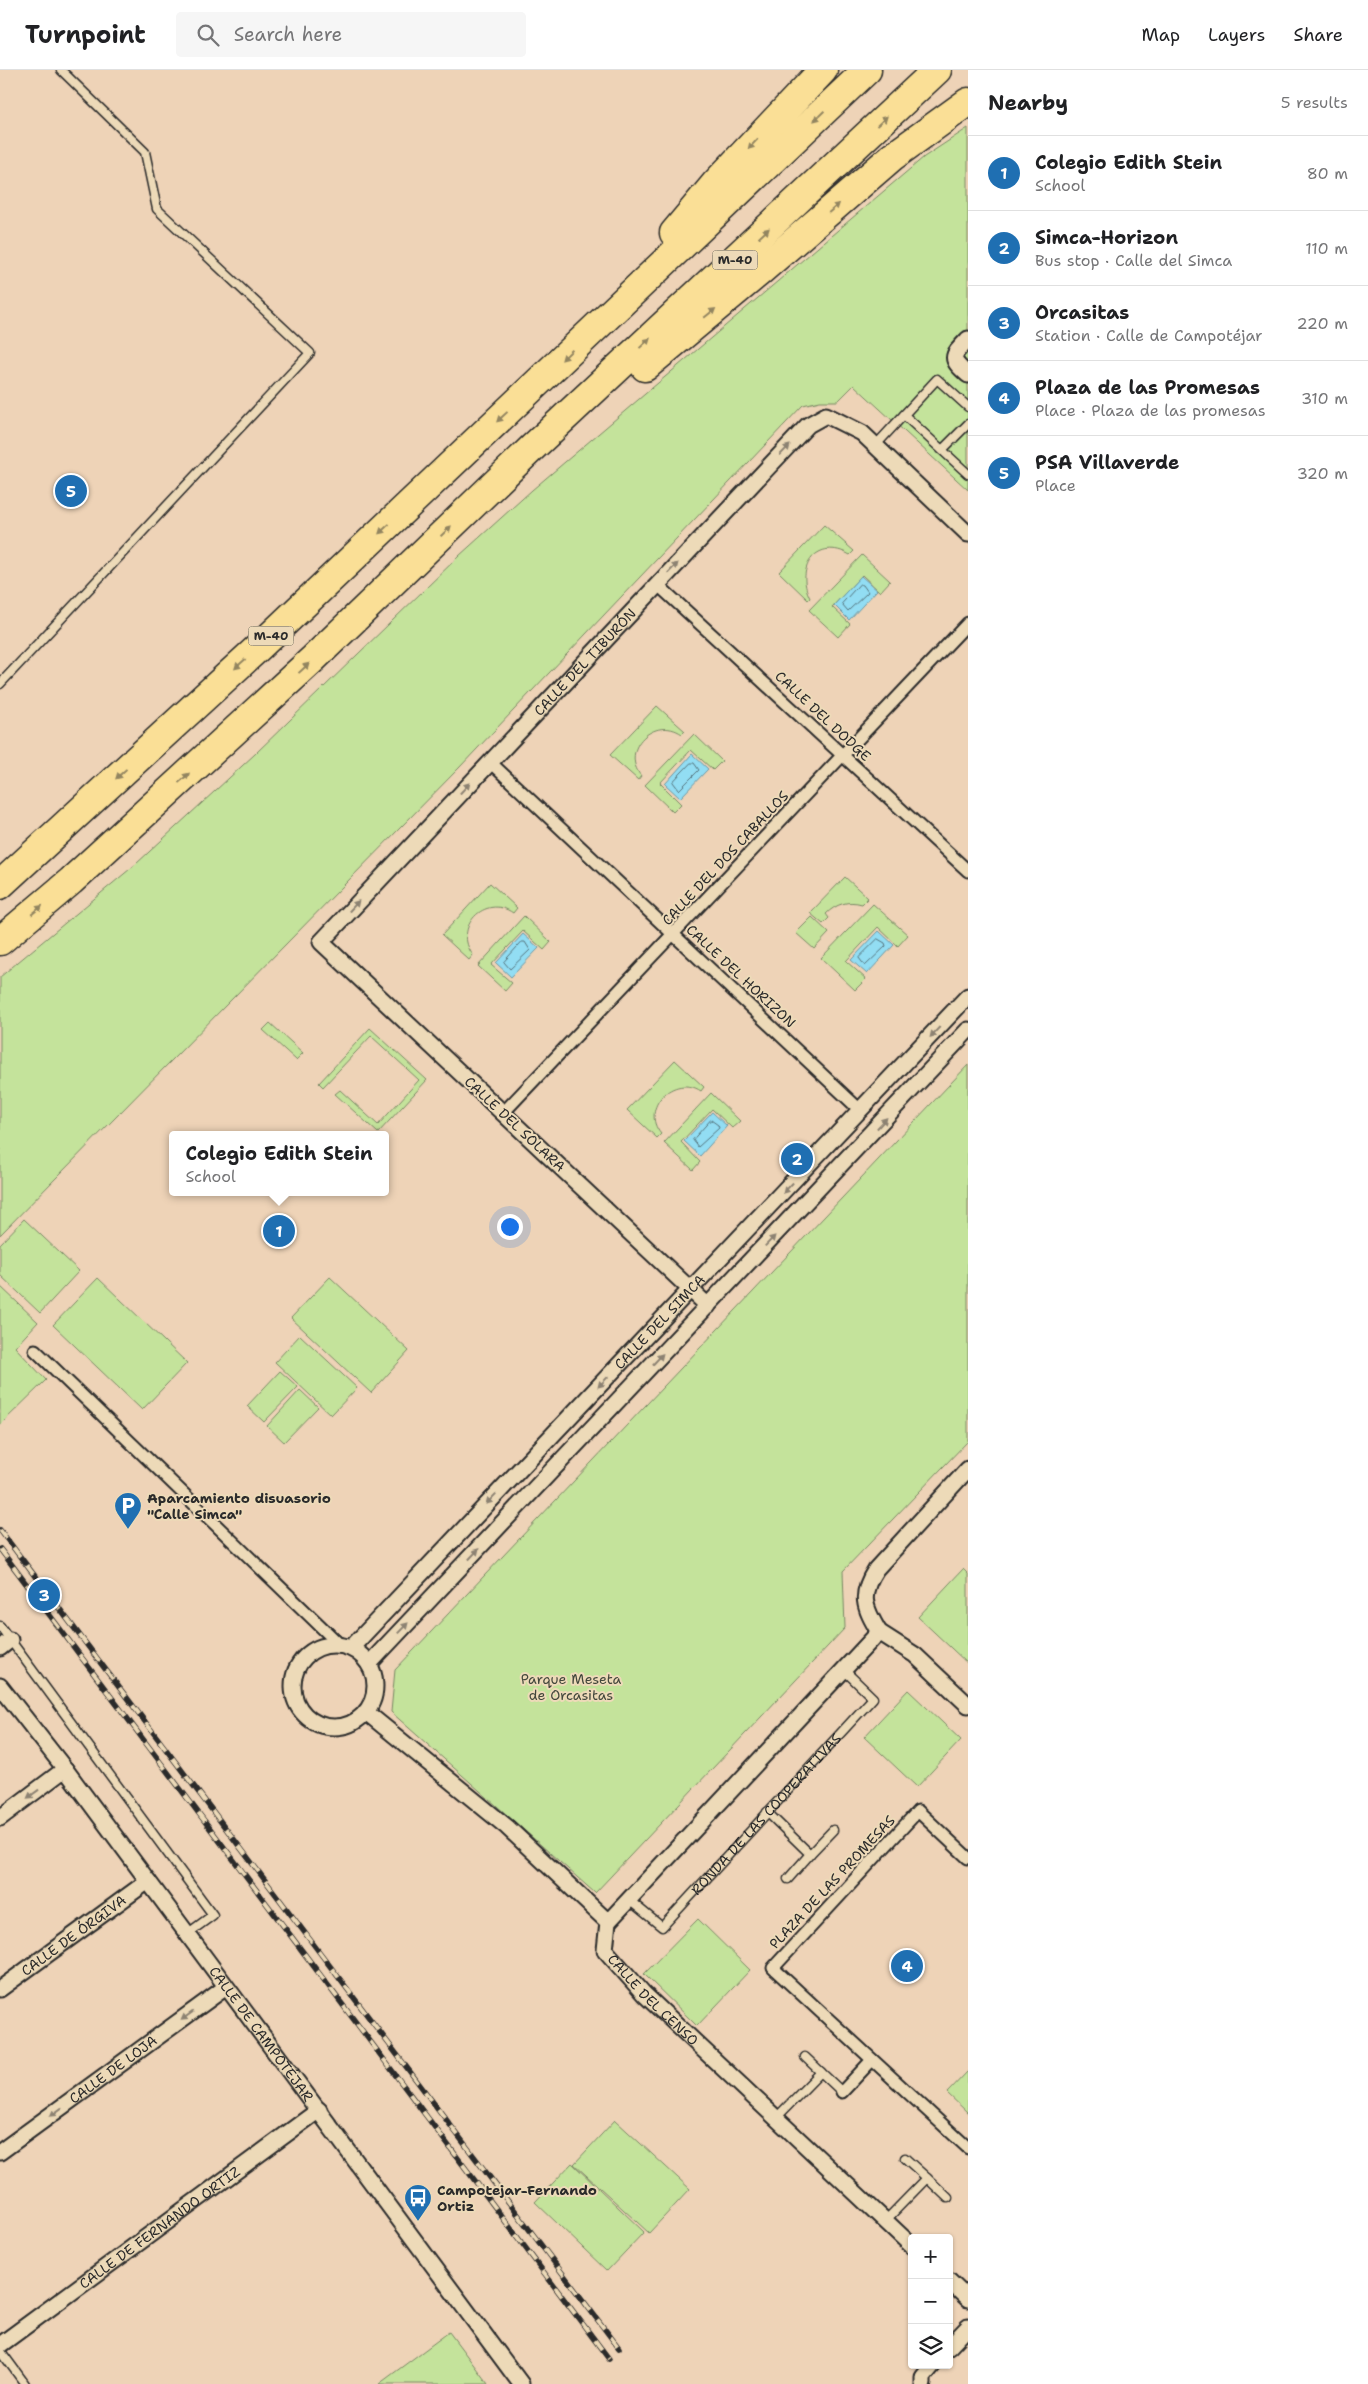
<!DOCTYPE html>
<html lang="en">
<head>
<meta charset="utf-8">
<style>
  :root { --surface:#fff; --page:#f6f6f6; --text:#202124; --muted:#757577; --line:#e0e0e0; --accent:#1f6fb2 }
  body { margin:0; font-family:"Shantell Sans",sans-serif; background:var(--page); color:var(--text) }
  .controls { position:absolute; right:15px; bottom:15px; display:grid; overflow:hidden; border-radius:5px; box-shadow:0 1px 4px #0004 }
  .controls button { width:45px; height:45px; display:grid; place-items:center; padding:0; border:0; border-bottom:1px solid var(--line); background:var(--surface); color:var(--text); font:25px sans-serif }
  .you { position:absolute; left:509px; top:1156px; width:18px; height:18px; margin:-12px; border:4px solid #fff; border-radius:50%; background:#1a73e8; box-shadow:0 0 0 8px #1a73e833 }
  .badge { display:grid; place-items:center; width:32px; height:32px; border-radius:50%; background:var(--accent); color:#fff; font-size:16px; font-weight:700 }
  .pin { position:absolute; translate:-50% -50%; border:2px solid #fff; box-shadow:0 1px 5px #0006 }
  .popup { position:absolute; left:169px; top:1061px; width:220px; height:65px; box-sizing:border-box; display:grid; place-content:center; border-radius:5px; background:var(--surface); filter:drop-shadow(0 1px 4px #0005); font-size:16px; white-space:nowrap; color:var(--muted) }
  .popup b { font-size:19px; color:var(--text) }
  .popup::after { content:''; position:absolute; left:50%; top:100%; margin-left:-10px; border:10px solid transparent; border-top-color:var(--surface) }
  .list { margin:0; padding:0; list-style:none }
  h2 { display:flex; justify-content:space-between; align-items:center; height:65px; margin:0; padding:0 20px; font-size:21px }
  h2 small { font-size:16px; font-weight:400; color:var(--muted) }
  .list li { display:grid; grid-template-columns:32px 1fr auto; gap:15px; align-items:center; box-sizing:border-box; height:75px; padding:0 20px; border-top:1px solid var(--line) }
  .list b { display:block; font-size:19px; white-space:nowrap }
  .list p { margin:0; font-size:16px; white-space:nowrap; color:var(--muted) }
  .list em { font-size:16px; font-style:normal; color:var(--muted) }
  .icon { flex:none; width:28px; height:28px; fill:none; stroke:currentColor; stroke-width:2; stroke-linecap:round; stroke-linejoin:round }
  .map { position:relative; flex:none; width:968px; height:2314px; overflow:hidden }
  header { display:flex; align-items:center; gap:30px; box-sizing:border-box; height:70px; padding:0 25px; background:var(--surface); border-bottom:1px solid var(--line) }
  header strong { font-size:24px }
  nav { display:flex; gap:28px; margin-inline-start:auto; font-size:18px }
  .search { width:350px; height:45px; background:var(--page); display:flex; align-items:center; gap:12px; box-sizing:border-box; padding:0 18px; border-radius:5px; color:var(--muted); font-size:19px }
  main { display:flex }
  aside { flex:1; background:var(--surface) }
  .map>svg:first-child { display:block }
  .green { fill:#c4e39b; stroke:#788763 }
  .water { fill:#92ddf3; stroke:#6996a3 }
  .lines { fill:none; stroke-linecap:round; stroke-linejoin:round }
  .shore { stroke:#54727b; stroke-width:1 }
  .service-casing { stroke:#2b2b2b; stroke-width:11 }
  .pedestrian-casing { stroke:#2b2b2b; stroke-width:15 }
  .minor-casing { stroke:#2b2b2b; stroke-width:19 }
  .motorway-casing { stroke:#2b2b2b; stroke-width:31 }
  .service { stroke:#eddab8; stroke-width:8 }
  .pedestrian { stroke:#eddab8; stroke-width:11 }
  .minor { stroke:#eddab8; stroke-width:15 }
  .motorway { stroke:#fadf96; stroke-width:28 }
  .rail-casing { stroke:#2b2b2b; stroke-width:5.5 }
  .rail { stroke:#eddab8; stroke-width:4; stroke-dasharray:11; stroke-linecap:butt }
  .oneway { fill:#928560 }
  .oneway2 { fill:#8c8272 }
  .labels { text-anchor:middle; stroke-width:4; stroke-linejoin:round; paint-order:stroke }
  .shield { fill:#eddab8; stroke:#656055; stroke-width:1 }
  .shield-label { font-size:12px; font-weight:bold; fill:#2b2b2b }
  .street-label { font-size:14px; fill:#2b2b2b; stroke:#eddab8 }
  .poi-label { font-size:14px; font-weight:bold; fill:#2b2b2b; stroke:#eddab8; text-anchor:start }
  .park-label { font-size:14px; fill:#42473c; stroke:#eddab8 }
</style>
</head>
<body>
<header>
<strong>Turnpoint</strong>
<div class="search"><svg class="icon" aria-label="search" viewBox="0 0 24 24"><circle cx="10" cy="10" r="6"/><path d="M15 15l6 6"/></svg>Search here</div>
<nav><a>Map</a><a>Layers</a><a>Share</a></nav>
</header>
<main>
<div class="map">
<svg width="968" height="2314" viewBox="0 0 968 2314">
  <rect width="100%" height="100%" fill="#eed3b7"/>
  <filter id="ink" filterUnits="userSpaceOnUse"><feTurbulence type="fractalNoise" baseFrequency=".02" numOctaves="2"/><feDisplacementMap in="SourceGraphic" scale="10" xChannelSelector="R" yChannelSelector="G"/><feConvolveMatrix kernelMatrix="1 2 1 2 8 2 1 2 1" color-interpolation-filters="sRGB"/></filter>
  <g filter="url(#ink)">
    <!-- green -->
    <g class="green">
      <path d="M968,58V420L854,315L838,331H820L803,335L459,698L0,1165V907L136,794L255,684L459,486L532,420L924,87Z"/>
      <path d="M824,455L854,481L850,485C818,466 794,497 810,528L808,530L779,502Z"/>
      <path d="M862,485L890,511L880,522L862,505L832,537L850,554L838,567L809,540Z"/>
      <path d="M657,636L685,661L682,664C655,645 619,679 641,706L638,710L610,685Z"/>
      <path d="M694,664L722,691L713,700L691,680L660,713L681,734L673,742L645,715Z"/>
      <path d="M845,807L868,828L862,834C848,830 836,834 826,844L829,848L823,854L810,843Z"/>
      <path d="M490,813L517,838L513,843C485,823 452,858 473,885L469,890L442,865Z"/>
      <path d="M873,834L908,865L898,876L878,857L846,891L866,909L855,920L821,888Z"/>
      <path d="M524,846L551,872L544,880L523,861L491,895L512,913L505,921L478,896Z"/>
      <path d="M812,847L829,863L814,879L796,863Z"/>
      <path d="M270,953L303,983L296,990L263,960Z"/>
      <path d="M370,958L427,1010L378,1063L335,1024L340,1020L378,1055L419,1010L371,966L323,1017L319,1013Z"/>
      <path d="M675,990L704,1017L701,1021C674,1003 639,1038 661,1064L657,1068L627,1040Z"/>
      <path d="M968,995V1371L843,1501L845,1558L595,1823L391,1642L395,1600Z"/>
      <path d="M711,1023L740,1051L732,1058L712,1039L681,1072L700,1092L693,1100L664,1073Z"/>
      <path d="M24,1149L79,1201L40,1243L0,1205V1174Z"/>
      <path d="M330,1207L409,1281L371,1323L291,1248Z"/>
      <path d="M98,1208L187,1293L142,1340L53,1255Z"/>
      <path d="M0,1216L38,1252L15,1277L46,1310L0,1355Z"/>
      <path d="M300,1265L357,1318L331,1345L275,1292Z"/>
      <path d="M280,1301L298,1317L264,1352L247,1336Z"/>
      <path d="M300,1320L318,1337L284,1372L267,1356Z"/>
      <path d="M963,1499L968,1504V1594L918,1547Z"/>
      <path d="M908,1620L961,1670L917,1717L864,1667Z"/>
      <path d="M698,1849L750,1900L697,1956L644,1904Z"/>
      <path d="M968,2001V2043L947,2023Z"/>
      <path d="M615,2050L690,2119L649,2163L574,2094Z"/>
      <path d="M572,2093L644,2162L607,2201L535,2132Z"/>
      <path d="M449,2262L488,2314H379Z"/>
    </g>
    <!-- water -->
    <g class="water">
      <path d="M861,506L877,520L849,550L834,535Z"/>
      <path d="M692,684L708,699L680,728L665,714Z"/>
      <path d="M879,861L894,875L867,904L851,890Z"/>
      <path d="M523,864L539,878L511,907L496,893Z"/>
      <path d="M712,1042L727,1056L700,1086L684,1071Z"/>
    </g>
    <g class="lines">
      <!-- shore -->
      <g class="shore">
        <path d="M860,514L863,515L868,522L848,541L842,534Z"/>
        <path d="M691,693H694L699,700L679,720L673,712Z"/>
        <path d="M878,869L885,873L886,876L865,896L859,888Z"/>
        <path d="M522,872H525L530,880L510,899L504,892Z"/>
        <path d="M711,1050L718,1055L719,1058L698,1077L693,1070Z"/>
      </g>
      <defs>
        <g id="service">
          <path d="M904,345L968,404"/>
          <path d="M875,376L937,309L968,337"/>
          <path d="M942,380L968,354"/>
          <path d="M0,614L310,283L157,139L145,82L61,0"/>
          <path d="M0,1556L213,1845L187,1864"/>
          <path d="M767,1742L810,1784L833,1760"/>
          <path d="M788,1809L810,1784"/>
          <path id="s1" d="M629,1830L662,1857L873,1628L844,1600"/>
          <path d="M805,1987L842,2022"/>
          <path d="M776,2048L821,2002"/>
          <path d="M927,2108L948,2128"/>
          <path d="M885,2151L927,2108L905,2088"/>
          <path d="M0,2280L25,2314"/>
        </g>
        <g id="pedestrian">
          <path d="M657,514L968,801"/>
          <path d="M490,692L861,1041"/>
          <path d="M503,1043L968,553"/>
          <path d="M35,1280L341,1576"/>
          <path d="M968,1788L918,1741L773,1898L968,2078"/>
          <path d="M842,2022L872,1990"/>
        </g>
        <g id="minor">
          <path d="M968,269C951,287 949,288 968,305"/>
          <path id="s2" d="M708,1236L321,872L808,355L826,345L862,363L968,464"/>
          <path d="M879,1562L915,1585L968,1635"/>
          <circle cx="334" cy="1616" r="41"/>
          <path d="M0,1578L10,1570"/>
          <path id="s3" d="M351,1578L968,926"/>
          <path d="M369,1594L968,960"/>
          <path id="s4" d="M0,1616L65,1699L521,2314"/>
          <path id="s5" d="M366,1642L507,1757L608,1852L605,1880L644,1924L912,2176"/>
          <path d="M0,1748L65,1699"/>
          <path d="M608,1852L879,1562C864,1537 859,1525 876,1499L968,1399"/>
          <path id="s6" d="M0,1919L148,1811"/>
          <path id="s7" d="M0,2082L226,1917"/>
          <path d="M949,2211L968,2229"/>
          <path id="s8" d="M0,2275L319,2040"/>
          <path d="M949,2277L968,2257"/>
          <path d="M923,2314V2307L933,2295"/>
        </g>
        <g id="motorway">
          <path d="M674,163L715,114L823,0"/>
          <path d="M645,297L758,203L892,87L968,32"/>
          <path d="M0,815L260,576L867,0"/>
          <path d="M0,871L71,811L313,589L532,378L937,0"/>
        </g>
      </defs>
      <!-- service casing -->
      <use href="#service" class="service-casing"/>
      <!-- pedestrian casing -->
      <use href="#pedestrian" class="pedestrian-casing"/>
      <!-- minor casing -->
      <use href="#minor" class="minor-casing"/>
      <!-- motorway casing -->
      <use href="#motorway" class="motorway-casing"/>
      <!-- service -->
      <use href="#service" class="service"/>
      <!-- pedestrian -->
      <use href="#pedestrian" class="pedestrian"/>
      <!-- minor -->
      <use href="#minor" class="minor"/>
      <!-- motorway -->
      <use href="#motorway" class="motorway"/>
      <defs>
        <g id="rail">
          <path d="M0,1460L619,2278"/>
          <path d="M0,1479L609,2289"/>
        </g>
      </defs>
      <!-- rail casing -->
      <use href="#rail" class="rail-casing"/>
      <!-- rail -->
      <use href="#rail" class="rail"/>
    </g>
    <!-- one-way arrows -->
    <defs><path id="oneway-solid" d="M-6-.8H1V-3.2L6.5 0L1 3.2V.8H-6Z" transform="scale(1.25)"/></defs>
    <g class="oneway">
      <use href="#oneway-solid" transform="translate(819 46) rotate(136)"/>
      <use href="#oneway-solid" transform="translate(882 51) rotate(-43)"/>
      <use href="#oneway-solid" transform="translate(753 74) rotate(133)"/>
      <use href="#oneway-solid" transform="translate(834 138) rotate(-41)"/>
      <use href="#oneway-solid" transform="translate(764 163) rotate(-43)"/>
      <use href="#oneway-solid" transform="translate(710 243) rotate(-39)"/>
      <use href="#oneway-solid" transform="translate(645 273) rotate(-43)"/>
      <use href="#oneway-solid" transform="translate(567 285) rotate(136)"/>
      <use href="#oneway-solid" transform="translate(502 347) rotate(137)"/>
      <use href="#oneway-solid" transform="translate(384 459) rotate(137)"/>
      <use href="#oneway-solid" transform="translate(446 461) rotate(-44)"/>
      <use href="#oneway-solid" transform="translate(240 594) rotate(138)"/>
      <use href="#oneway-solid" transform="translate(304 598) rotate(-43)"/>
      <use href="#oneway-solid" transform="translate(121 704) rotate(137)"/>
      <use href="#oneway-solid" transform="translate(184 708) rotate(-42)"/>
      <use href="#oneway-solid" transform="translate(37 840) rotate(-40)"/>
    </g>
    <g class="oneway2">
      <use href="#oneway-solid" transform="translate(785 380) rotate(-46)"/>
      <use href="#oneway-solid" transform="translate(673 498) rotate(-46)"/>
      <use href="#oneway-solid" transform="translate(465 718) rotate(-47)"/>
      <use href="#oneway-solid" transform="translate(354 836) rotate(-47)"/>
      <use href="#oneway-solid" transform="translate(935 962) rotate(133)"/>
      <use href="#oneway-solid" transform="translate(882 1053) rotate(-47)"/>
      <use href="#oneway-solid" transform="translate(788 1118) rotate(133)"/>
      <use href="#oneway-solid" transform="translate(770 1171) rotate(-46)"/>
      <use href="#oneway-solid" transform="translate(658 1289) rotate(-47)"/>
      <use href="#oneway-solid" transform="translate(603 1312) rotate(134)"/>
      <use href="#oneway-solid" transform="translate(491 1429) rotate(134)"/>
      <use href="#oneway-solid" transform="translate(474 1484) rotate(-47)"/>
      <use href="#oneway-solid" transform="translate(403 1558) rotate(-46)"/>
      <use href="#oneway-solid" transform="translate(33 1724) rotate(144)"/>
      <use href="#oneway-solid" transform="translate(187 1946) rotate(144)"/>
      <use href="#oneway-solid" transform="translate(56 2042) rotate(144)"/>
    </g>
  </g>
  <!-- icons -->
  <defs>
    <symbol id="parking-pin" viewBox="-11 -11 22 30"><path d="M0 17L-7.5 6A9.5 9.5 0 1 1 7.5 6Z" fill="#1f6fb2" stroke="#eddab8"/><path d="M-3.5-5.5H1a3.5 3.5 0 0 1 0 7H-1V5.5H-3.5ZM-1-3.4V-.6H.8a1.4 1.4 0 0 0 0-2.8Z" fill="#fff"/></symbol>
    <symbol id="bus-pin" viewBox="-11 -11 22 30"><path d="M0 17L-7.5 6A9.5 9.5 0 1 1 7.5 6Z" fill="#1f6fb2" stroke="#eddab8"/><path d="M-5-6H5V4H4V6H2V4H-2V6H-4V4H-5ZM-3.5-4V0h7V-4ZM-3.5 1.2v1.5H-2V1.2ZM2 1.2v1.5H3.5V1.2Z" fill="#fff"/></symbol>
  </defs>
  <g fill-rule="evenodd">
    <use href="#parking-pin" x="112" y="1420" width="32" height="43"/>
    <use href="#bus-pin" x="402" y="2112" width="32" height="43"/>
  </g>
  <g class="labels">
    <!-- shield labels -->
    <g class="shield">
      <rect x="712.5" y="180.5" width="45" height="19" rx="4"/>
      <rect x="248.5" y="556.5" width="45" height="19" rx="4"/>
    </g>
    <g class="shield-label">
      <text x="735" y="194">M-40</text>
      <text x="271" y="570">M-40</text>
    </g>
    <!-- street labels -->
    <g class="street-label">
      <text dy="5" stroke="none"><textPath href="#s2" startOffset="916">CALLE DEL TIBURÓN</textPath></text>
      <text transform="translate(823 646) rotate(43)" y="5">CALLE DEL DODGE</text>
      <text transform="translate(725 788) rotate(-47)" y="5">CALLE DEL DOS CABALLOS</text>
      <text transform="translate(741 906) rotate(43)" y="5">CALLE DEL HORIZON</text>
      <text transform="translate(515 1054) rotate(43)" y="5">CALLE DEL SOLARA</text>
      <text dy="5" stroke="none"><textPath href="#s3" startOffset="449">CALLE DEL SIMCA</textPath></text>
      <text dy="5" stroke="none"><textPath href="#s1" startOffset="196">RONDA DE LAS COOPERATIVAS</textPath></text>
      <text transform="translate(832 1812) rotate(-47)" y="5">PLAZA DE LAS PROMESAS</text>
      <text dy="5" stroke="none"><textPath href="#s6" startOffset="91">CALLE DE ÓRGIVA</textPath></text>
      <text dy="5" stroke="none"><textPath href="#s5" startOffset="418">CALLE DEL CENSO</textPath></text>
      <text dy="5" stroke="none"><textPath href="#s4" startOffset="435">CALLE DE CAMPOTÉJAR</textPath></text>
      <text dy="5" stroke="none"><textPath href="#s7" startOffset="140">CALLE DE LOJA</textPath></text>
      <text dy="5" stroke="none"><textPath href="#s8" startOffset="198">CALLE DE FERNANDO ORTIZ</textPath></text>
    </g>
    <!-- poi labels -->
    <g class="poi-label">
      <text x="147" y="1433">Aparcamiento disuasorio<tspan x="147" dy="16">"Calle Simca"</tspan></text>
      <text x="437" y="2125">Campotejar-Fernando<tspan x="437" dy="16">Ortiz</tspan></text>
    </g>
    <!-- park labels -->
    <g class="park-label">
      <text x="571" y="1614">Parque Meseta<tspan x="571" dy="16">de Orcasitas</tspan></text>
    </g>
  </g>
</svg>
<div class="controls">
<button>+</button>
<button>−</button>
<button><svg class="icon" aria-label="layers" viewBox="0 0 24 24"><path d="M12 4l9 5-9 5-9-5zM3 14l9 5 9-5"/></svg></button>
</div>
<div class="you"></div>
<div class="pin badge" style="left:279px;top:1161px">1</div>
<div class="popup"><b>Colegio Edith Stein</b>School</div>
<div class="pin badge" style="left:797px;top:1089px">2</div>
<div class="pin badge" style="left:44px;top:1525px">3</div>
<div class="pin badge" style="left:907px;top:1896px">4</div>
<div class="pin badge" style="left:71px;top:421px">5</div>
</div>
<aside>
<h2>Nearby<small>5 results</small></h2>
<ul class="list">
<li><span class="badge">1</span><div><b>Colegio Edith Stein</b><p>School</p></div><em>80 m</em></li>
<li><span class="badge">2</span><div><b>Simca-Horizon</b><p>Bus stop · Calle del Simca</p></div><em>110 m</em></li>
<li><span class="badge">3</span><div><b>Orcasitas</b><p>Station · Calle de Campotéjar</p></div><em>220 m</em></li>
<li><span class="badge">4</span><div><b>Plaza de las Promesas</b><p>Place · Plaza de las promesas</p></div><em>310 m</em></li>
<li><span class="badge">5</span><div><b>PSA Villaverde</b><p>Place</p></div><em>320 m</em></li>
</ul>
</aside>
</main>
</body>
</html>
